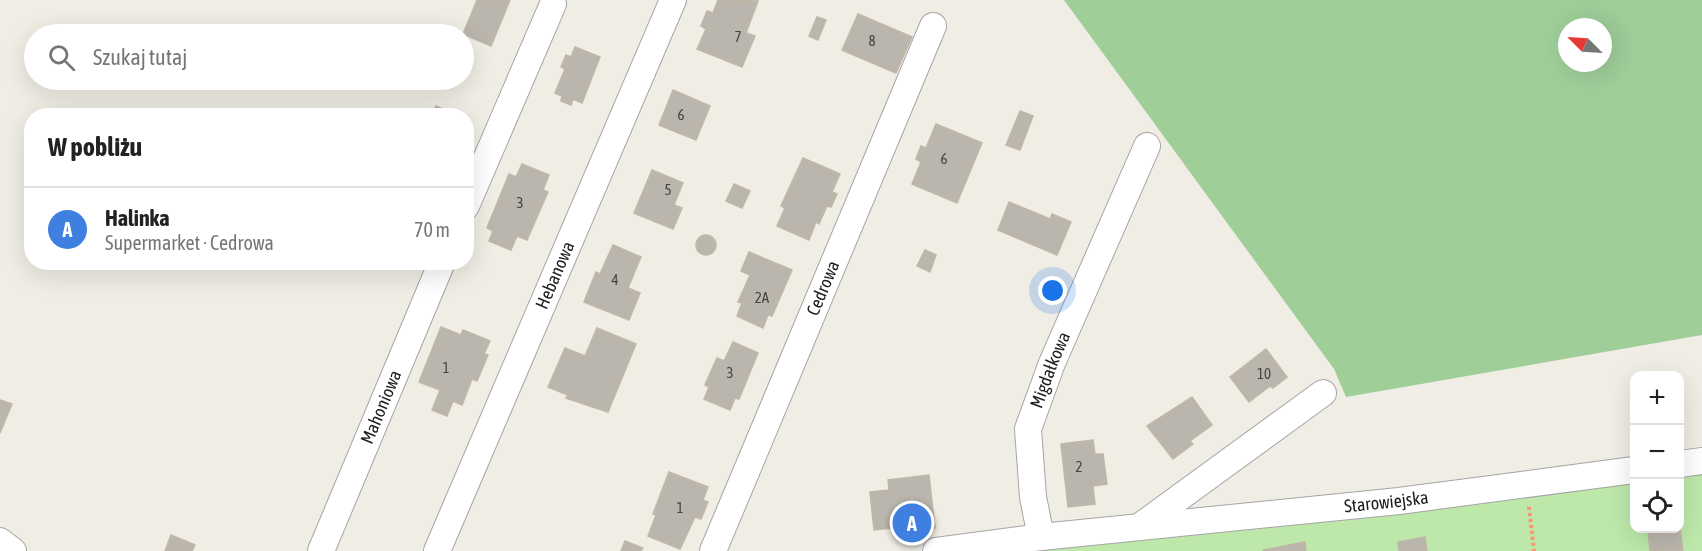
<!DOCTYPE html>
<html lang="pl">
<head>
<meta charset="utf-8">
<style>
  :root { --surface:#fff; --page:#f6f6f6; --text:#222; --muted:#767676; --line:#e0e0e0; --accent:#ea580c }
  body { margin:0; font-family:"Asap Condensed",sans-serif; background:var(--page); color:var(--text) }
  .controls { position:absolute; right:18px; bottom:18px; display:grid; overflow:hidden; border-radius:12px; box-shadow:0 6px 24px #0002 }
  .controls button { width:54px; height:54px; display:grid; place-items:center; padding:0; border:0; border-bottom:2px solid var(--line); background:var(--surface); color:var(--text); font:30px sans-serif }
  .compass { position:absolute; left:1558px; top:18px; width:54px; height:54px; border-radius:50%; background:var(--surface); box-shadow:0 6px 24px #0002; rotate:294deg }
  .you { position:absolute; left:1053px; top:291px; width:21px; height:21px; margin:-15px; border:4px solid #fff; border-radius:50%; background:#1a73e8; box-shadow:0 0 0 9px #1a73e833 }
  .badge { display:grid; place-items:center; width:39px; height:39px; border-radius:50%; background:var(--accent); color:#fff; font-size:20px; font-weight:700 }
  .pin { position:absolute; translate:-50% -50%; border:3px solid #fff; box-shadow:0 2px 6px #0006 }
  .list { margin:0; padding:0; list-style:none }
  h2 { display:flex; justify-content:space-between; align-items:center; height:78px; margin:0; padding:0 24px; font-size:26px }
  h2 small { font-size:20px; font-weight:400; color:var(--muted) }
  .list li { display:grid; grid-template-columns:39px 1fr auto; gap:18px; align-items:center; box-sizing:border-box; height:84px; padding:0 24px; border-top:2px solid var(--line) }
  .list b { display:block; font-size:22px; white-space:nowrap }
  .list p { margin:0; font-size:20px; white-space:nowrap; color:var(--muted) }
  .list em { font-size:20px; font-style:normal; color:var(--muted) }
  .icon { flex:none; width:33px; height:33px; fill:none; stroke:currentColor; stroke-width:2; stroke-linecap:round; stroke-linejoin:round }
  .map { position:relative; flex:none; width:1702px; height:551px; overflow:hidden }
  .search { position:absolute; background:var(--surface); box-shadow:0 6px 24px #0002; left:24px; top:24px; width:450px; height:66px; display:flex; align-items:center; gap:15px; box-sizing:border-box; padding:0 21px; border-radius:33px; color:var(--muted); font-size:22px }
  .panel { position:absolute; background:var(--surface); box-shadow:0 6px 24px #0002; left:24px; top:108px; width:450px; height:162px; border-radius:24px }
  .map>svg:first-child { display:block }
  .grass { fill:#bde8aa }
  .forest { fill:#9fce99; fill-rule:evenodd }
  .building { fill:#bbb6ad; stroke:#c0b7a6; stroke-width:1.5 }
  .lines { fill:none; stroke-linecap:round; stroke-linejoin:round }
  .minor-casing { stroke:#a5a5a5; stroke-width:28 }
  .path { stroke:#f8956c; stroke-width:4; stroke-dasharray:3 3; stroke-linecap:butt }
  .minor { stroke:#fff; stroke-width:26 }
  .labels { text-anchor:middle; stroke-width:4.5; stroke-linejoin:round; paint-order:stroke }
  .number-label { font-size:15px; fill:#454442 }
  .street-label { font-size:18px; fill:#1e1e1e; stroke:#fff }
</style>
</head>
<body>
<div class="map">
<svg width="1702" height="551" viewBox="0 0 1702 551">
  <rect width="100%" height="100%" fill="#efede4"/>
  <!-- grass -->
  <path class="grass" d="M1702,447V551H938L1634,456V528H1680V450Z"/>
  <!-- forest -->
  <path class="forest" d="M1064,0H1702V335L1346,397L1334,369ZM1567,27H1603V63H1567Z"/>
  <!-- building -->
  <g class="building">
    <path d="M477,0H510L491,46L463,34Z"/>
    <path d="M718,0L758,1L746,33L755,36L742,67L697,49L706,29L701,26L707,11L713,13Z"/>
    <path d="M858,14L912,37L896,73L842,50Z"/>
    <path d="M817,17L826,20L818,40L809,36Z"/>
    <path d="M575,47L600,57L582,103L573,99L571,105L561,101L562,96L555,93L565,69L561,67L566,55L571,57Z"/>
    <path d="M673,90L710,106L696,140L659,125Z"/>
    <path d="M436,106L459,116H432Z"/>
    <path d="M1020,111L1033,116L1020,150L1006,145Z"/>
    <path d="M936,124L982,143L957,203L912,184L921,162L916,159L921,146L926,148Z"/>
    <path d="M803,158L840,174L832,192L837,194L831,207L827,206L819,224L816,222L809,240L777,226L785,208L781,206Z"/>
    <path d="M522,164L549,175L543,190L548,192L527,240L517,236L511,250L489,241L493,231L487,228L509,174L516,177Z"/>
    <path d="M652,170L683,183L674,205L682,208L673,229L634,213Z"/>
    <path d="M734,184L750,191L742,208L726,201Z"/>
    <path d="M1009,202L1050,219L1052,214L1071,222L1057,255L998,230Z"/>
    <circle cx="706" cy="245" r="10"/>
    <path d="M613,245L641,257L628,288L640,293L629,320L584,302L596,272L600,274Z"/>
    <path d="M925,250L936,255L930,272L917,266Z"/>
    <path d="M749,252L792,270L772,316L768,315L763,328L737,316L742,303L738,302L750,275L741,271Z"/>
    <path d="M441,327L461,335L463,330L490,341L484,354L488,355L477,381L472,379L462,405L453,401L447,416L432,410L440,390L419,382Z"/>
    <path d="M597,328L636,344L608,412L566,398L568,395L548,387L565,348L585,356Z"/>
    <path d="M733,342L758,353L739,399L735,398L730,410L704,399L709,387L705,385L717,358L724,361Z"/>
    <path d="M1266,349L1287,377L1273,388L1270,386L1249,402L1230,377Z"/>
    <path d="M1192,397L1212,425L1190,441L1193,444L1173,459L1147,426Z"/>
    <path d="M0,400L12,404L0,433Z"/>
    <path d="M1093,440L1095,454H1103L1107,484L1093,486L1095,504L1068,507L1061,444Z"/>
    <path d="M669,472L708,487L703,500L708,502L701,519L695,517L680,549L648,536L656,515L653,514Z"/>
    <path d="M929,475L935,528L894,533L893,528L874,530L870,492L889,490L888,480Z"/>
    <path d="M1680,528L1683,551H1650L1648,531Z"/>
    <path d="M171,535L195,545L192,551H165Z"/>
    <path d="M1425,537L1427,551H1399L1398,542Z"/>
    <path d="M625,541L643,548L641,551H621Z"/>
    <path d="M1305,542L1306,551H1263V550Z"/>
  </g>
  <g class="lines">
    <defs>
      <g id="minor">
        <path d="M466,206L553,4"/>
        <path d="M1680,464L1702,461"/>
        <path d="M1139,527L1323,393"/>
        <path id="s1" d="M1041,537L1033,497L1028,429L1052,363L1147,146"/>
        <path d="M0,541L13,551"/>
        <path id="s2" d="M321,551L442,262"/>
        <path id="s3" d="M437,551L673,0"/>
        <path id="s4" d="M713,551L933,26"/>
        <path id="s5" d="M936,551L1041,537L1399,501L1634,470"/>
      </g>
    </defs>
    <!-- minor casing -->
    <use href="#minor" class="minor-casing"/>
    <!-- path -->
    <path class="path" d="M1529,507L1534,551"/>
    <!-- minor -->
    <use href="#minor" class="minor"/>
  </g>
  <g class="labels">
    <!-- number labels -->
    <g class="number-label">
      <text x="738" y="42">7</text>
      <text x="872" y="46">8</text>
      <text x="681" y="120">6</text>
      <text x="944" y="164">6</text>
      <text x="668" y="195">5</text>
      <text x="520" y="208">3</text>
      <text x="615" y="285">4</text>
      <text x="762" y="303">2A</text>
      <text x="446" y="373">1</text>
      <text x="730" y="378">3</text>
      <text x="1264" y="379">10</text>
      <text x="1079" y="472">2</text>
      <text x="680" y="513">1</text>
    </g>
    <!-- street labels -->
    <g class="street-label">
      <text dy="6" stroke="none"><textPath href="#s3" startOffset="300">Hebanowa</textPath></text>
      <text dy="6" stroke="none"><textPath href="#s4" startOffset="285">Cedrowa</textPath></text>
      <text dy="6" stroke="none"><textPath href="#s1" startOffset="172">Migdałkowa</textPath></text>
      <text dy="6" stroke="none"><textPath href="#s2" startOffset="156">Mahoniowa</textPath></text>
      <text dy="6" stroke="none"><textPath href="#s5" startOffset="453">Starowiejska</textPath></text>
    </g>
  </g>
</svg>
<div class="controls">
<button>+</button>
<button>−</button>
<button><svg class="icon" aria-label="locate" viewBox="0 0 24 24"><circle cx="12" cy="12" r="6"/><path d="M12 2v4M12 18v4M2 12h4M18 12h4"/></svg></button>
</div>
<svg class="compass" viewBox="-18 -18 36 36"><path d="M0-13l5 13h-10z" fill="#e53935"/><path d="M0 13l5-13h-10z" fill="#767676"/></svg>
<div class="you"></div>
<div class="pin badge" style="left:912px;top:523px;background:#3f7fe0">A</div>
<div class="search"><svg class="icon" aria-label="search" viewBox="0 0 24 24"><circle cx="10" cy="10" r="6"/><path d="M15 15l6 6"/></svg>Szukaj tutaj</div>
<section class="panel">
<h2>W pobliżu<small></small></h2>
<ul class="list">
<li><span class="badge" style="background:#3f7fe0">A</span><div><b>Halinka</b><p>Supermarket · Cedrowa</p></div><em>70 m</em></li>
</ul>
</section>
</div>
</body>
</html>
